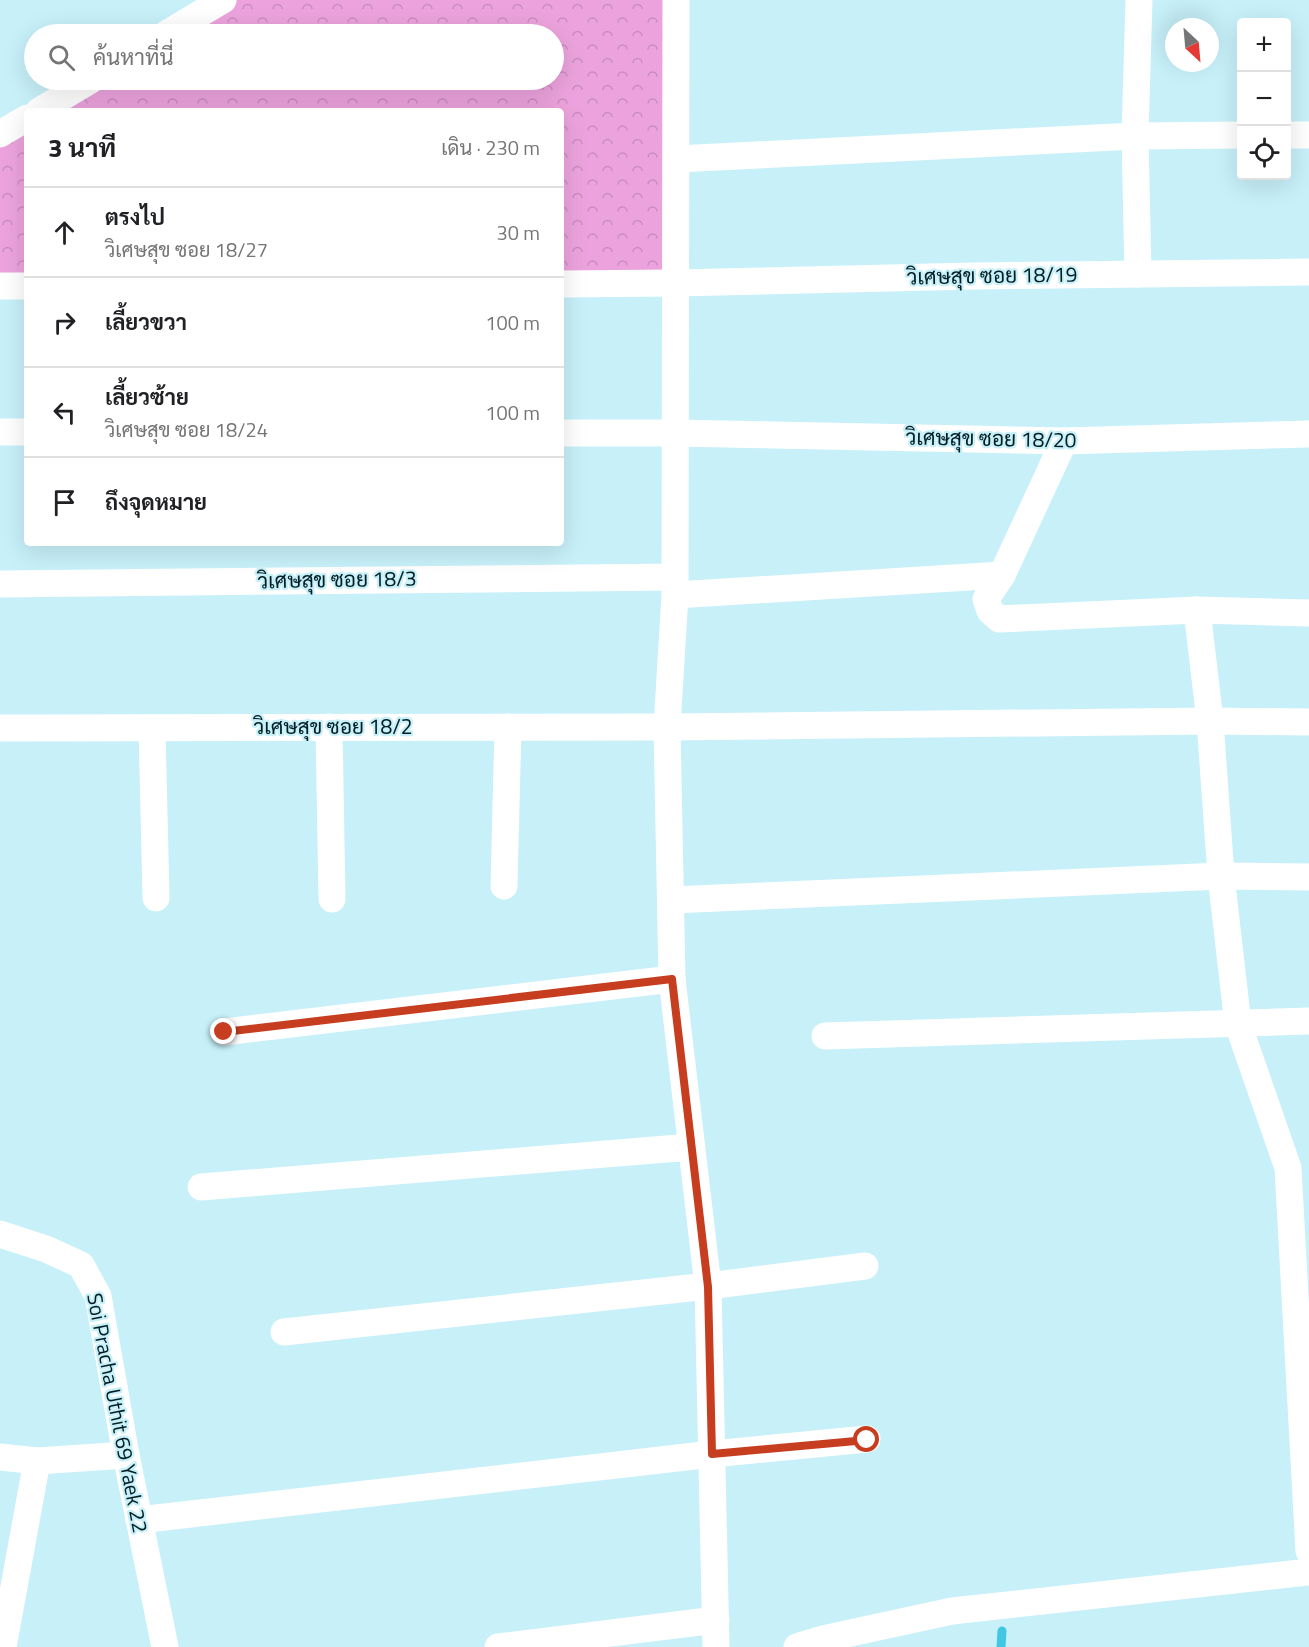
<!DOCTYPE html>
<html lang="th">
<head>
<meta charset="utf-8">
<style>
  :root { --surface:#fff; --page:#f2f2f2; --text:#202124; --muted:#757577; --line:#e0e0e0 }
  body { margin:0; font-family:"Titillium Web",Sarabun,sans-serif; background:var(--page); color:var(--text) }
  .controls { position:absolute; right:18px; top:18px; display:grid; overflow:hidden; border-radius:6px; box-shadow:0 6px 24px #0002 }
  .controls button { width:54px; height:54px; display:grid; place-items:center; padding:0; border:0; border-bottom:2px solid var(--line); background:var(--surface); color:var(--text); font:30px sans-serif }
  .compass { position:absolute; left:1165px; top:18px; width:54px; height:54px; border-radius:50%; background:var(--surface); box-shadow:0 6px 24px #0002; rotate:154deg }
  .stop { position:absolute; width:18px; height:18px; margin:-14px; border:4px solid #c73d1f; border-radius:50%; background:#fff }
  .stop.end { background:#c73d1f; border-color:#fff; box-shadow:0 2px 6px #0008 }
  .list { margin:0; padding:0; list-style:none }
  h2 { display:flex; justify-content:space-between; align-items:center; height:78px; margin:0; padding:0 24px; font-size:26px }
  h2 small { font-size:20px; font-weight:400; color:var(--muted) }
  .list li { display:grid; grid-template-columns:39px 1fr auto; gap:18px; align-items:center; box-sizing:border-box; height:90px; padding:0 24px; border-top:2px solid var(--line) }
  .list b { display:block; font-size:22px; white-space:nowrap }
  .list p { margin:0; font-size:20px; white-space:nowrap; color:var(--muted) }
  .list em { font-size:20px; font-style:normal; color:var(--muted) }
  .icon { flex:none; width:33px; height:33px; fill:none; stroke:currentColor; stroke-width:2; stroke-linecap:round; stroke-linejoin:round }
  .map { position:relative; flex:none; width:1309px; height:1647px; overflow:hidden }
  .search { position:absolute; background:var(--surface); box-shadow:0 6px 24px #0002; left:24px; top:24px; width:540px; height:66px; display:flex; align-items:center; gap:15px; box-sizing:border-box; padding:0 21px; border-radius:33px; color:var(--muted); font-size:22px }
  .panel { position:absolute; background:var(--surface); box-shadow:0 6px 24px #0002; left:24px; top:108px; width:540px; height:438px; border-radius:6px }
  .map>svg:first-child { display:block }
  .forest { fill:url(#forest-crowns) }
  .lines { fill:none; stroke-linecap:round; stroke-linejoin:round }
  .stream { stroke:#41c7e2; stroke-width:9 }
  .minor { stroke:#fff; stroke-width:27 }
  .route { stroke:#c73d1f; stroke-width:8 }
  .labels { text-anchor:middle; stroke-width:4.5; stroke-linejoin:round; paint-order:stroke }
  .street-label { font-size:21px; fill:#001d23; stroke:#c7f0f9 }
</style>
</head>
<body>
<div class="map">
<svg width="1309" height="1647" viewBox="0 0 1309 1647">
  <defs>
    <pattern id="forest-crowns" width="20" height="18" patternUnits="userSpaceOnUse" patternTransform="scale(1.5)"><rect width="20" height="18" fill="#eca3dd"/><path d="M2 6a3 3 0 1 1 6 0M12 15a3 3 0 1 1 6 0" fill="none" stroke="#c98cbd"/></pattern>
  </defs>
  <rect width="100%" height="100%" fill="#c7f0f9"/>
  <!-- forest -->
  <g class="forest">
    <path d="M223,0H676L675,283L561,284V111H39L91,80H554V34H166Z"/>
    <path d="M27,118V286H0V134Z"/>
  </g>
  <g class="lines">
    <!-- stream -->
    <path class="stream" d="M1001,1647L1002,1631"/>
    <!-- minor -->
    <g class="minor">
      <path d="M676,0L675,595L667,727L672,979L708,1286L716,1647"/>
      <path d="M166,34L223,0"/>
      <path d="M39,111L91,80"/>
      <path d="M0,134L27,118"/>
      <path d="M1286,135H1309"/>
      <path d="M677,159L1135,136L1242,135"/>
      <path d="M1138,274L1135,136L1139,0"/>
      <path d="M561,284L675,283L974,276L1309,272"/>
      <path d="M0,286H27"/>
      <path d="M0,432H27"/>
      <path d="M561,433H674L1064,441L1309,434"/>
      <path d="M1064,441L1002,575L986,599L990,611L999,619L1197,610L1309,613"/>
      <path d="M0,584L674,577"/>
      <path d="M675,595L1002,575"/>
      <path d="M1197,610L1210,721L1221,876L1238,1024L1288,1168L1309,1551"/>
      <path d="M329,727L332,899"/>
      <path d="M0,728L667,727L1210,721L1309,722"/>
      <path d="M152,728L156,898"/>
      <path d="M504,886L508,727"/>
      <path d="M672,900L1221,876L1309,877"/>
      <path d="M224,1032L672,979"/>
      <path d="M825,1036L1309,1021"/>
      <path d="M201,1187L691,1147"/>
      <path d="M0,1234L46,1249L81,1265L98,1296L126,1455L165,1647"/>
      <path d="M284,1332L708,1286L865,1266"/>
      <path d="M0,1457L37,1461L126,1455"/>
      <path d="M139,1520L712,1454L867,1439"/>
      <path d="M3,1647L37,1461"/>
      <path d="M498,1647L716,1620"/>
      <path d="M797,1647L823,1639L952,1611L1309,1572"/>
    </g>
  </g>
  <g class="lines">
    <!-- route -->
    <path class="route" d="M224,1032L672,979L708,1287L712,1454L867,1440"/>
  </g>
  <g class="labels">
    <!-- street labels -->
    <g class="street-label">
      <text transform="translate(992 276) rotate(-1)" y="7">วิเศษสุข ซอย 18/19</text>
      <text transform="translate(991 439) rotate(1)" y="7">วิเศษสุข ซอย 18/20</text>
      <text transform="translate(337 580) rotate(-1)" y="7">วิเศษสุข ซอย 18/3</text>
      <text x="333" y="734">วิเศษสุข ซอย 18/2</text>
      <text transform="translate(117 1413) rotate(79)" y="7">Soi Pracha Uthit 69 Yaek 22</text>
    </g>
  </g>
</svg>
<div class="controls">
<button>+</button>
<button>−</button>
<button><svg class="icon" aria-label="locate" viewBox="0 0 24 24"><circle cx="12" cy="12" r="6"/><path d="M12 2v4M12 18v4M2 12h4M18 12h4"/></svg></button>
</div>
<svg class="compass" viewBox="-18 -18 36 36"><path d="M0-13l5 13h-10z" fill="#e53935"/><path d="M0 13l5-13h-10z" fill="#757577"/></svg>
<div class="stop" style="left:867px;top:1440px"></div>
<div class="stop end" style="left:224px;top:1032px"></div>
<div class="search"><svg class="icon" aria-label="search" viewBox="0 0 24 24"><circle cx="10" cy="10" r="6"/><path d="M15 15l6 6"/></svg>ค้นหาที่นี่</div>
<section class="panel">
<h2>3 นาที<small>เดิน · 230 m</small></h2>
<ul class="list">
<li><svg class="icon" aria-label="ahead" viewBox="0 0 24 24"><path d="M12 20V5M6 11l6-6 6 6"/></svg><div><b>ตรงไป</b><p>วิเศษสุข ซอย 18/27</p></div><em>30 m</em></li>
<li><svg class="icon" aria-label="right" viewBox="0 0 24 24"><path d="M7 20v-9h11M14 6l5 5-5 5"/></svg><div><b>เลี้ยวขวา</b></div><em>100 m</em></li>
<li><svg class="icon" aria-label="left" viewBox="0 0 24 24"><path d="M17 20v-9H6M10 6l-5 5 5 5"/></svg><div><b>เลี้ยวซ้าย</b><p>วิเศษสุข ซอย 18/24</p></div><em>100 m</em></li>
<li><svg class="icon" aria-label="arrive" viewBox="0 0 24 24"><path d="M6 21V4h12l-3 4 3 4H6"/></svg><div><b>ถึงจุดหมาย</b></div></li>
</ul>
</section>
</div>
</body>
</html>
